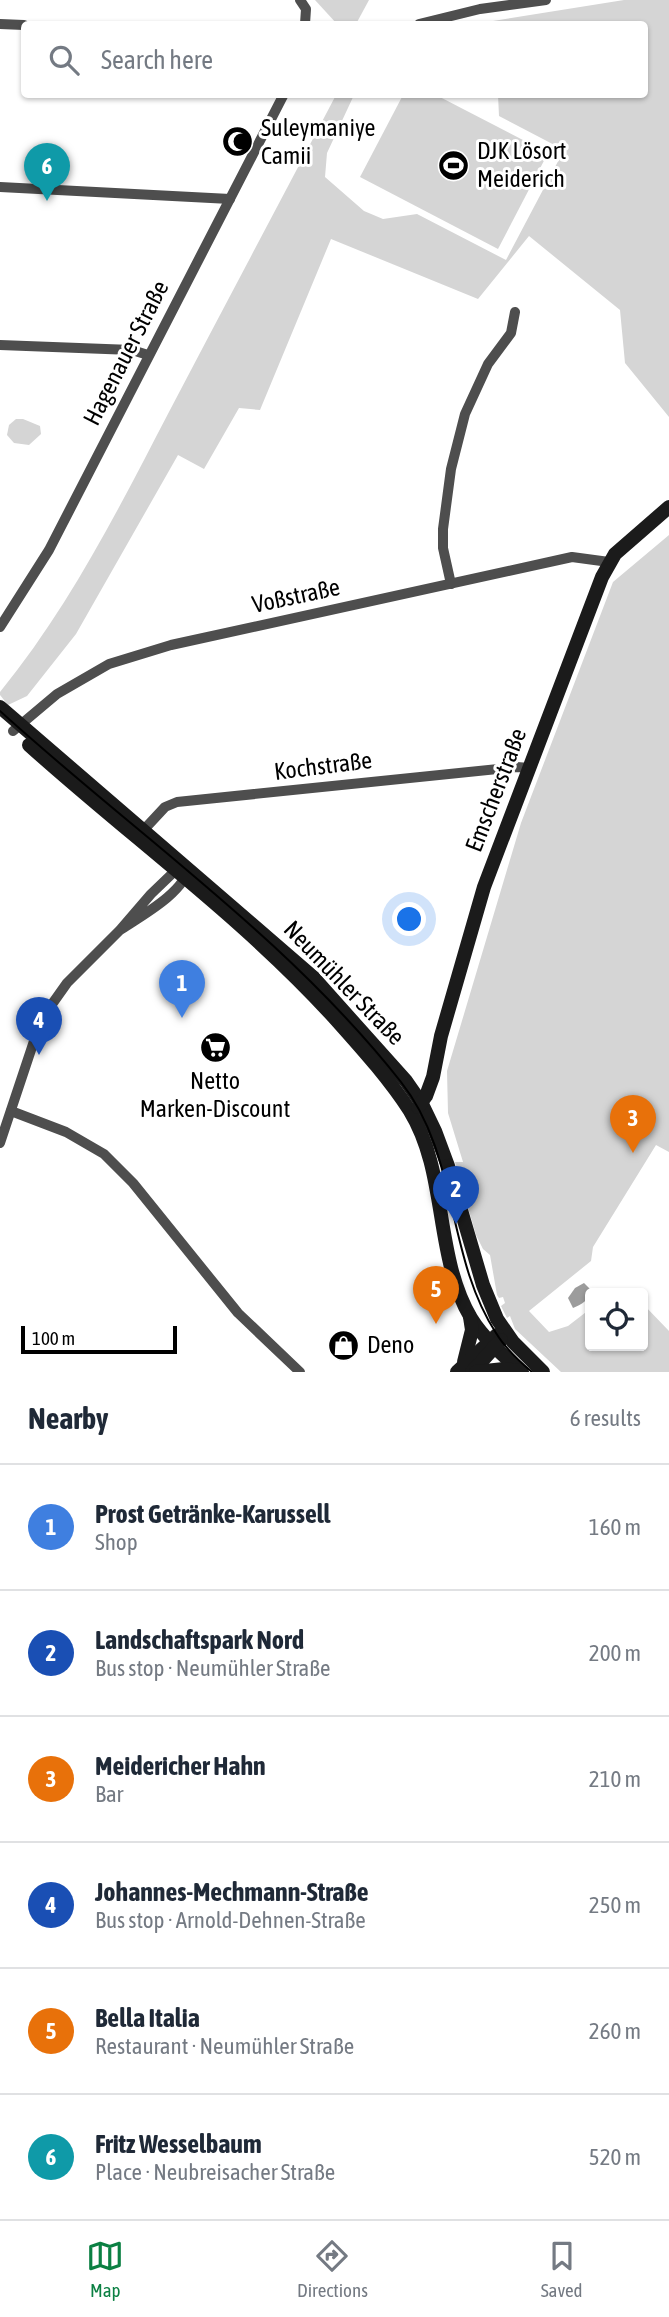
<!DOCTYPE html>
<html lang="en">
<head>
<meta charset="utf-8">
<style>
  :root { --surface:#fff; --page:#f2f2f3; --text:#1f2937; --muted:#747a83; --line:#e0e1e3; --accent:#0b8043 }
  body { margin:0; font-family:"Asap Condensed",sans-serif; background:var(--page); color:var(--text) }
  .controls { position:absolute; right:21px; bottom:21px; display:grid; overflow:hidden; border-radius:7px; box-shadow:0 2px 5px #0004 }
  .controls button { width:63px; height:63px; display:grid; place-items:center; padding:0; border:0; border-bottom:2px solid var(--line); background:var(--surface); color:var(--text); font:35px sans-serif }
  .scale { position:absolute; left:21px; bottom:18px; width:156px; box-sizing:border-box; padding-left:7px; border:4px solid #000; border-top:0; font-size:19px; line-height:24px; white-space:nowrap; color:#000; -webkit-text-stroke:5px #fff; paint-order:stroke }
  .you { position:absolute; left:410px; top:920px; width:24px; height:24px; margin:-18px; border:5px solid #fff; border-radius:50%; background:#1a73e8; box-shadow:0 0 0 10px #1a73e833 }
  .badge { display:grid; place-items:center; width:46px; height:46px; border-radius:50%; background:var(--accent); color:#fff; font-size:23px; font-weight:700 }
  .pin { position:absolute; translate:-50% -58px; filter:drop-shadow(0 2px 4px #0008) }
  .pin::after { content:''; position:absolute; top:37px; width:24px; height:21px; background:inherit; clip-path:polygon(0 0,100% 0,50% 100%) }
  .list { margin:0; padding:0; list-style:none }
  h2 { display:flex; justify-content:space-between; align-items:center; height:91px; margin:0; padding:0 28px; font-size:30px }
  h2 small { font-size:23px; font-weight:400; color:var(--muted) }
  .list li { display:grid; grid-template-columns:46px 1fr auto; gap:21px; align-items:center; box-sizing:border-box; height:126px; padding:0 28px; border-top:2px solid var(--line) }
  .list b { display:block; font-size:26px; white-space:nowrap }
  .list p { margin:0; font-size:23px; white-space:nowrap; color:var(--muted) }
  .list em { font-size:23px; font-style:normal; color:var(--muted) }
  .icon { flex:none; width:38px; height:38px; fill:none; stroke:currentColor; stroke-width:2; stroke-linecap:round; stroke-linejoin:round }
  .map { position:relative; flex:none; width:669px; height:1372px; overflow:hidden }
  .search { position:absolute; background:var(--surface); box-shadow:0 2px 5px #0004; left:21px; right:21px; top:21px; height:77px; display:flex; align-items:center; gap:18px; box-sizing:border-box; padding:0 24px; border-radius:7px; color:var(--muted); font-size:26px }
  .sheet { height:847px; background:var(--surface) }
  nav { display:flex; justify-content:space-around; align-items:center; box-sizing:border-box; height:98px; border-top:2px solid var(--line); background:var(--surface); font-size:19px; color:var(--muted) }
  nav a { display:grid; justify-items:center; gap:4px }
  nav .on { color:var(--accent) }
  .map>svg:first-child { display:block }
  .green { fill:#d5d5d5 }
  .water { fill:#9c9c9c }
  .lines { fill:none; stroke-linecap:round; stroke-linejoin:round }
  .street { stroke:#4e4e4e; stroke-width:10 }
  .secondary { stroke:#1b1b1b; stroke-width:14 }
  .tram { stroke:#000; stroke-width:2 }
  .labels { text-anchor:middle; stroke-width:6; stroke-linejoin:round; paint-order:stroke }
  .poi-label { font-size:24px; fill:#000; stroke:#fff; text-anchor:start }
  .street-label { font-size:24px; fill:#000; stroke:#fff }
</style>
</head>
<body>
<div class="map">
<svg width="669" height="1372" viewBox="0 0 669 1372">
  <rect width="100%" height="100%" fill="#fff"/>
  <!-- green -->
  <g class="green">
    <path d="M315,0H369L356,24H337Z"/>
    <path d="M624,0H669V417L625,363L620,310L529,236L478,299L331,239L260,410L239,408L204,469L178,455L76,634L27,696L8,705L0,695V692C70,606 119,508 170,410C225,305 281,200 336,95H354L327,153L325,177L364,211L383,219L417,214L506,260L564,150L499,116L498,95L644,94V24H493V21Z"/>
    <path d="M403,95H436L548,153L498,249L360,177Z"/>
    <path d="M16,419H23L40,426L41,434L29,445L14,443L7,435L9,425Z"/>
    <path d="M669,535V1152L656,1145L593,1247L591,1261L529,1311L549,1332L568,1326L590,1309V1346H643V1304L669,1331V1372H561L515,1329L510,1316L507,1318L501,1306L505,1303L503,1297L499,1298L497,1295L490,1255L483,1249L476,1235L455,1162H463L448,1113L447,1071L521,823L613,582Z"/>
  </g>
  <!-- water -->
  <path class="water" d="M584,1283L590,1289C590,1300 582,1304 573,1308L568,1298L575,1288Z"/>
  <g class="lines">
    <!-- street -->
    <g class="street">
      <path d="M300,0L306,9L305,24"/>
      <path d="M0,24L24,25"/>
      <path d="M419,24L480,9L546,0"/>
      <path d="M0,187L230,199"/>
      <path d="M0,345L132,350L148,355"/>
      <path d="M451,584L443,548V529L451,469L465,414L488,364L511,333L515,312"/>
      <path d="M0,627L49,550L284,94"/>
      <path d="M13,731L57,694L109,664L171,645L572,557L609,562"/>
      <path d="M138,836L165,807L177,802L517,767L529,768"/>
      <path d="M11,1111L66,1132L104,1154L133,1183L238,1313L300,1372"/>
      <path d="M0,1143L38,1029L50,1007L67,983L120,930L151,894L176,870L187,867C189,890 138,918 120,930"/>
    </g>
    <!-- secondary -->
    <g class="secondary">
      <path d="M0,707L313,977L406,1081L422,1104L435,1131L448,1166L483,1285L497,1319L513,1342L543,1372"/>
      <path d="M29,745C132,838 247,920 340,1024C365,1052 390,1080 410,1111C448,1173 434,1256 471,1318C484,1339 504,1356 522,1372"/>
      <path d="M418,1107L426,1096L433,1077L441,1036L484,887L602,577L615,554L669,507"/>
      <path d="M464,1362L472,1330L470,1317"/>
      <path d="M457,1372L497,1335"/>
      <path d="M472,1372L501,1340"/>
      <path d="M476,1372L504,1369L520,1371"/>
    </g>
    <!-- tram -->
    <path class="tram" d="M0,711C134,833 288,938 401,1082C459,1155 446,1257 496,1333C505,1348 519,1361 532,1372"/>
  </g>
  <!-- icons -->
  <defs>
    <symbol id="mosque-disc" viewBox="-11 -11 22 22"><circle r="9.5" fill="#000" stroke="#fff"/><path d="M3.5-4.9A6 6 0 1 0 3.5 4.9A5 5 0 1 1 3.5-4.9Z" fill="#fff"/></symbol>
    <symbol id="stadium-disc" viewBox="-11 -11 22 22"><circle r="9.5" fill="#000" stroke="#fff"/><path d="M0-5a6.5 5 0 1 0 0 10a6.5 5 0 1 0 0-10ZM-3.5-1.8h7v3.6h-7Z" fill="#fff"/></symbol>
    <symbol id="supermarket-disc" viewBox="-11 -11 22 22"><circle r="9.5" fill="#000" stroke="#fff"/><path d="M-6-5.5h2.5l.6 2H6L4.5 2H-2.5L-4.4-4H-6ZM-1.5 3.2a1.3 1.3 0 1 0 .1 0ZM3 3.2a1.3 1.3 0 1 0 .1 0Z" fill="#fff"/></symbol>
    <symbol id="shop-disc" viewBox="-11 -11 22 22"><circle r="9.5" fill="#000" stroke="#fff"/><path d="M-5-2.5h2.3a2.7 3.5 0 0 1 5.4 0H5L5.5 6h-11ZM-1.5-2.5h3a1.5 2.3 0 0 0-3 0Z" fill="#fff"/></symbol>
  </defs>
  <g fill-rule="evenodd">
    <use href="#mosque-disc" x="220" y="124" width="35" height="35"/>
    <use href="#stadium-disc" x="436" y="148" width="35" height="35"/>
    <use href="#supermarket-disc" x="198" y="1030" width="35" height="35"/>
    <use href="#shop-disc" x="326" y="1328" width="35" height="35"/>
  </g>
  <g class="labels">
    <!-- poi labels -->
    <g class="poi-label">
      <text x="261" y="136">Suleymaniye<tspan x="261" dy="28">Camii</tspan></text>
      <text x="477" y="159">DJK Lösort<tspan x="477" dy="28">Meiderich</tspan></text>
      <text x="215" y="1089" text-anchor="middle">Netto<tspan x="215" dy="28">Marken-Discount</tspan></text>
      <text x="367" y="1353">Deno</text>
    </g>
    <!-- street labels -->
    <g class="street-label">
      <text transform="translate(126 353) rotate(-63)" y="8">Hagenauer Straße</text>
      <text transform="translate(296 596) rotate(-12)" y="8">Voßstraße</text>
      <text transform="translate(323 766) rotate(-7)" y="8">Kochstraße</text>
      <text transform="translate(496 790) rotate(-69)" y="8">Emscherstraße</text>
      <text transform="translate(344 983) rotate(46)" y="8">Neumühler Straße</text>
    </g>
  </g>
</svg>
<div class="controls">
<button><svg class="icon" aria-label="locate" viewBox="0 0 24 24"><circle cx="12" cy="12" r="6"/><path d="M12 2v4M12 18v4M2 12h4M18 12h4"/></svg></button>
</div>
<div class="scale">100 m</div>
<div class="you"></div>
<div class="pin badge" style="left:182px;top:1018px;background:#3f7fe0">1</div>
<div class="pin badge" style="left:456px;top:1224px;background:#1a4fb4">2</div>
<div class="pin badge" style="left:633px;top:1153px;background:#e8710a">3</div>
<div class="pin badge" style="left:39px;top:1055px;background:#1a4fb4">4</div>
<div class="pin badge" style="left:436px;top:1324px;background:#e8710a">5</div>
<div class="pin badge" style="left:47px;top:201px;background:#0f9aa8">6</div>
<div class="search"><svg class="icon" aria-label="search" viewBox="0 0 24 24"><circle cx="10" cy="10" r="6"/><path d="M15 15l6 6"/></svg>Search here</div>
</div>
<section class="sheet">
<h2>Nearby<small>6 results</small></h2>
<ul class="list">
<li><span class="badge" style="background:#3f7fe0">1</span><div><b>Prost Getränke-Karussell</b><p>Shop</p></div><em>160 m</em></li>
<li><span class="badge" style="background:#1a4fb4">2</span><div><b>Landschaftspark Nord</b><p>Bus stop · Neumühler Straße</p></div><em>200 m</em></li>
<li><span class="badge" style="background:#e8710a">3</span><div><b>Meidericher Hahn</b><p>Bar</p></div><em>210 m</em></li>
<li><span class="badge" style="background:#1a4fb4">4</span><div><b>Johannes-Mechmann-Straße</b><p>Bus stop · Arnold-Dehnen-Straße</p></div><em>250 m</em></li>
<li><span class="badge" style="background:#e8710a">5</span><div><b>Bella Italia</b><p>Restaurant · Neumühler Straße</p></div><em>260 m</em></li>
<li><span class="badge" style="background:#0f9aa8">6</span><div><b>Fritz Wesselbaum</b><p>Place · Neubreisacher Straße</p></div><em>520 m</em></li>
</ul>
</section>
<nav>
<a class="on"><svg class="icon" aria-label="map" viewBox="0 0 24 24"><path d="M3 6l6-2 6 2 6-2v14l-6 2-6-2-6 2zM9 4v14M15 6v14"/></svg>Map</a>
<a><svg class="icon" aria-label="directions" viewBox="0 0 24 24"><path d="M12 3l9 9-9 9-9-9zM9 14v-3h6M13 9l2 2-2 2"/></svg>Directions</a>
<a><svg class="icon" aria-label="saved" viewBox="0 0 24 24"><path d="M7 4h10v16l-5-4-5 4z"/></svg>Saved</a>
</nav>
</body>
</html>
